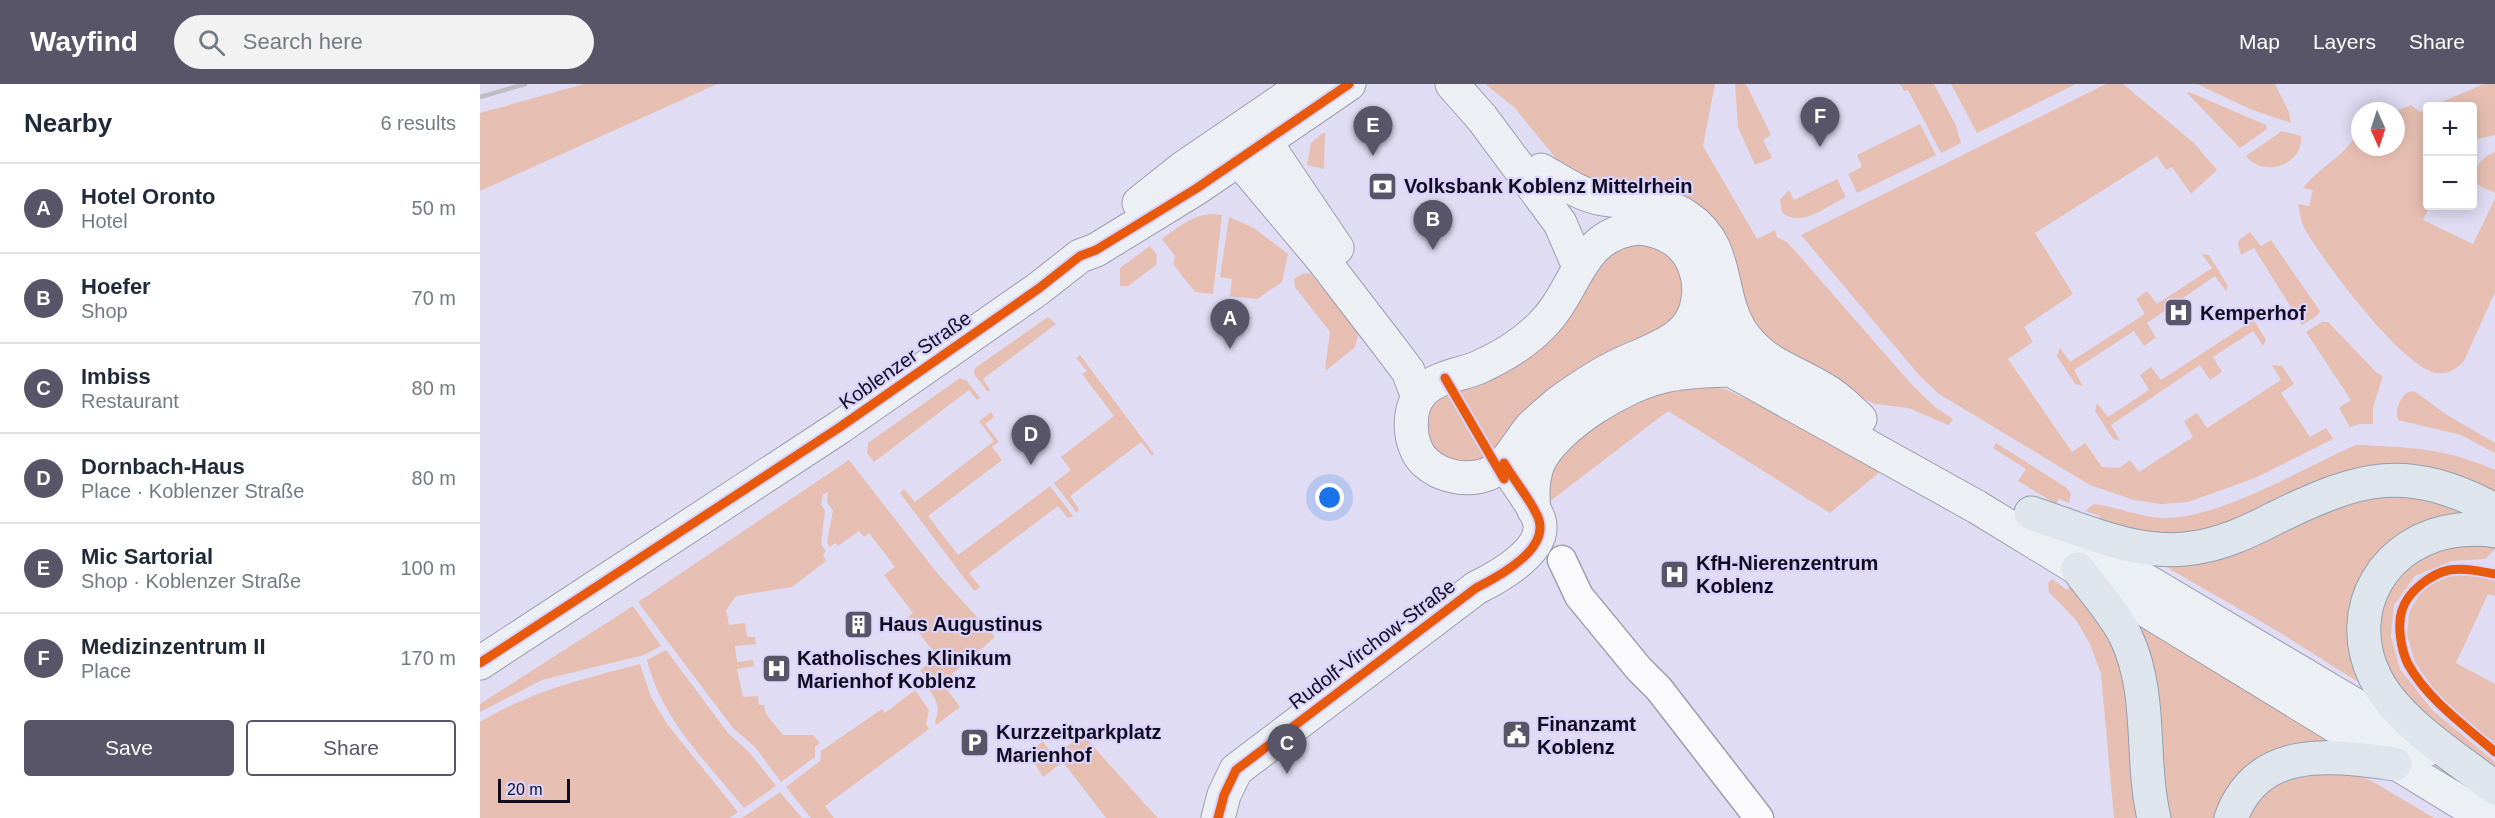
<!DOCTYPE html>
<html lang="en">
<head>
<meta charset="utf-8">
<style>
  :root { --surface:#fff; --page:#f2f2f3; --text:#1f2937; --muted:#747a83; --line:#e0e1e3; --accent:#595569 }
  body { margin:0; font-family:Helvetica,sans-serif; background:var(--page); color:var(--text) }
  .controls { position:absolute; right:18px; top:18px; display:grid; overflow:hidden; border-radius:6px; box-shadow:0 3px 15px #0003 }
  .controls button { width:54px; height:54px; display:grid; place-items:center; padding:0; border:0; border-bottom:2px solid var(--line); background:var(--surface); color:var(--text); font:30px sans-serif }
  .compass { position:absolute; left:1871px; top:18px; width:54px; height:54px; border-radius:50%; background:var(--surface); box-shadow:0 3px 15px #0003; rotate:177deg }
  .scale { position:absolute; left:18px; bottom:15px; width:72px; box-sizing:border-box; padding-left:6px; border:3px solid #110d1f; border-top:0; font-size:16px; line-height:21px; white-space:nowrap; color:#110d1f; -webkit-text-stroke:4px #dad3fc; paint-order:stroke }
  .you { position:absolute; left:850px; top:414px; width:21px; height:21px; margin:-15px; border:4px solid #fff; border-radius:50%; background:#1a73e8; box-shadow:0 0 0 9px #1a73e833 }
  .badge { display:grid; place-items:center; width:39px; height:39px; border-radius:50%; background:var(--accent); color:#fff; font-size:20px; font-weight:700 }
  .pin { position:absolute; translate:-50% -50px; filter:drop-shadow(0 2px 3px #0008) }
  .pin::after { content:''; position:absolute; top:32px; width:21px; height:18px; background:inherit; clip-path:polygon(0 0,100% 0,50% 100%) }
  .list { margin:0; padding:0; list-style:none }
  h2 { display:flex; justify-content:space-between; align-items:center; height:78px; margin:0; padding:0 24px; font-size:26px }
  h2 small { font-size:20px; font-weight:400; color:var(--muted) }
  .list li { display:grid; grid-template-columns:39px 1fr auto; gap:18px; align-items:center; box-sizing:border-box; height:90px; padding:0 24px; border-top:2px solid var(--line) }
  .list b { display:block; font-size:22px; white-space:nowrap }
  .list p { margin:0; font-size:20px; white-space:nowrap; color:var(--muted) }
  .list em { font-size:20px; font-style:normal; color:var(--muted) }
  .actions { display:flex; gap:12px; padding:18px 24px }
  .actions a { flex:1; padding:14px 0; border:2px solid var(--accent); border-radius:6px; text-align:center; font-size:21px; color:var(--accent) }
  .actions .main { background:var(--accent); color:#fff }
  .icon { flex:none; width:33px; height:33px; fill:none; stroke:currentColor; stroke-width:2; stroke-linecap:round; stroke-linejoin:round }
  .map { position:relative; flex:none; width:2015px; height:734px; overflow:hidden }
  header { display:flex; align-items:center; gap:36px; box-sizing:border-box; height:84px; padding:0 30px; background:var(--accent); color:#fff }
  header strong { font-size:28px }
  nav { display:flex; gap:33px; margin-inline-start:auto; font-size:21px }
  .search { width:420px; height:54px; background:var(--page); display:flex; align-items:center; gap:15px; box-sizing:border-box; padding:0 21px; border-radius:33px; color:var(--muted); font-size:22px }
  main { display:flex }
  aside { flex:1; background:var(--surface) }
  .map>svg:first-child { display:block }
  .green { fill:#e6bfb2 }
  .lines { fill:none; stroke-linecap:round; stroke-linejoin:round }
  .street-casing { stroke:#9f9cae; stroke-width:31 }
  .secondary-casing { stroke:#9f9cae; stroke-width:35 }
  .primary-casing { stroke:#929eb0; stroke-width:35 }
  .street { stroke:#fafafd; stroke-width:28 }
  .secondary { stroke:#ecf0f5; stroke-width:33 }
  .primary { stroke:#dee5ec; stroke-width:33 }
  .rail { stroke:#bfbdc4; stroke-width:4.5 }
  .cycleway-casing { stroke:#dad3fc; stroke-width:13 }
  .cycleway { stroke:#e8590c; stroke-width:9 }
  .labels { text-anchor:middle; stroke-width:4.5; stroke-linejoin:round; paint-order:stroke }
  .poi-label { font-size:20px; font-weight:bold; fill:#110d1f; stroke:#dad3fc; text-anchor:start }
  .street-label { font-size:20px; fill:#110d1f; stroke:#dad3fc }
</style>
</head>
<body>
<header>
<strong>Wayfind</strong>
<div class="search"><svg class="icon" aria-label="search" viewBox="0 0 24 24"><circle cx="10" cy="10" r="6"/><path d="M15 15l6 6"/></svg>Search here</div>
<nav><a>Map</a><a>Layers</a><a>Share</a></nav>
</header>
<main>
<aside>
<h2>Nearby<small>6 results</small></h2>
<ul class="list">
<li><span class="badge">A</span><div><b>Hotel Oronto</b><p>Hotel</p></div><em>50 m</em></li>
<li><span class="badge">B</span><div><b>Hoefer</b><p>Shop</p></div><em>70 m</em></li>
<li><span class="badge">C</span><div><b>Imbiss</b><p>Restaurant</p></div><em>80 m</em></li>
<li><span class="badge">D</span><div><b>Dornbach-Haus</b><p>Place · Koblenzer Straße</p></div><em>80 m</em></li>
<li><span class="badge">E</span><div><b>Mic Sartorial</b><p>Shop · Koblenzer Straße</p></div><em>100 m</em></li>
<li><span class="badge">F</span><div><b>Medizinzentrum II</b><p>Place</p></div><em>170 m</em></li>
</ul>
<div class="actions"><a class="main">Save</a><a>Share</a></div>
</aside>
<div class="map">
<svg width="2015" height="734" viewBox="0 0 2015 734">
  <rect width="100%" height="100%" fill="#e0dcf3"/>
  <!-- green -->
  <g class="green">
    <path d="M104,0H237L0,107V29Z"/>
    <path d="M1005,0H1235L1223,62L1277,155L1295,146L1297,153L1308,159L1433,302L1455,323L1473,335L1468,341L1429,324L1395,320L1317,283L1111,98L1079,78L1034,23Z"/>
    <path d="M1255,0H1266L1291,51L1283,56L1292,74L1275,81L1258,43Z"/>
    <path d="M1420,0H1454L1476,42L1481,59L1461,69L1428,6L1424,7Z"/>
    <path d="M1471,0H1596L1497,49Z"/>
    <path d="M1626,0H1643L1714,59L1737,86L1711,110L1692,83L1686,86L1677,72L1555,149L1593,210L1544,243L1553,258L1528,275L1592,368L1605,359L1622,383L1639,384L1650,376L1659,388L1713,353L1704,337L1717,329L1727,344L1801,296L1792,281L1802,282L1814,300L1801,309L1830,353L1846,344L1853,355L1775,394L1708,418L1681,420L1654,416L1610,401L1459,310L1439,291L1321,151Z"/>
    <path d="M1717,0H1795L1809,28L1811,39L1770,25Z"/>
    <path d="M2004,0H2015V51L1993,56L1992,22H1952Z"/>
    <path d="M1709,8L1786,41L1787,45L1760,64L1707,9Z"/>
    <path d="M1931,21L1940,28L1947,24L1948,122H1950L1943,136L1993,160L2015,115V208L1984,277C1976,285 1968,291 1956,289C1922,283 1844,178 1826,147C1821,139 1820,129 1818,120L1829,122L1833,106L1823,104C1839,83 1871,69 1879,43L1880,63H1916V27Z"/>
    <path d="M1440,40L1456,71L1377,109L1368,90L1382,83L1377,71Z"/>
    <path d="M1802,47L1821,52C1824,80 1783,95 1766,72Z"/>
    <path d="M843,49H845L844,85L827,81L831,59Z"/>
    <path d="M2015,68V109L1992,98C1992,85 2003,72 2015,68Z"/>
    <path d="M1357,95L1366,113C1348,122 1319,145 1302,128L1300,116L1309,106L1314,116Z"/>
    <path d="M730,130L742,131L733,210L715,208L693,180L695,172L682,155C697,144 711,132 730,130Z"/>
    <path d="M749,133L774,144L808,170L802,198L777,215L750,212L752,195L740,193Z"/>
    <path d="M1770,148L1781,162L1791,156L1840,227L1838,231L1822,241L1774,164L1761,171L1758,161L1759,156Z"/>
    <path d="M1165,156L1198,174L1207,214L1193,237L1010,376L976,382L948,365L947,320L1132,165Z"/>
    <path d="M670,162L677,171L676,181L648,202H640V184Z"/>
    <path d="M1722,170L1729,171L1748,202L1746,207L1735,192L1667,239L1676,254L1664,262L1654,247L1594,286L1603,302L1595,300L1577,272L1580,264L1590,278L1665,230L1656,215L1667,207L1677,220L1732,184Z"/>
    <path d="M830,189L879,248L875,263L847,286L845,285L850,248L815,203L814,195L822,190Z"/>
    <path d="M1760,225H1767L1786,256L1783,262L1773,247L1733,273L1742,288L1730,296L1720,281L1631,341L1640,357L1633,355L1615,327L1617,319L1628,333L1669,306L1660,291L1671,283L1681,296L1769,239Z"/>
    <path d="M568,233L576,240L503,295L510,306L508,308L494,290L495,284Z"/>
    <path d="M1842,238H1848L1897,289L1903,292L1893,323V340H1880L1870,343L1859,324L1871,316L1826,248Z"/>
    <path d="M600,271L674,370L672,372L661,358L590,412L599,425L597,429L574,399L591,386L581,373L634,332L602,290L607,287L596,274Z"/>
    <path d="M480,294L486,296L500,314L497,316L489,306L394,378L387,369L388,359Z"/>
    <path d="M1213,301L1245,305L1371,364L1402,386L1350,429L1188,327L1069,418L1068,397L1080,369L1148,318Z"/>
    <path d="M1934,307L1967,331L2015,359V369L1981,351L1918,336C1915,324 1919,318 1926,309Z"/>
    <path d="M511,328L514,333L505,340L519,358L512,363L522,376L448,432L478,471L570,402L593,432L588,434L578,422L489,489L500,503L494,507L420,409L424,405L435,418L514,357L499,337Z"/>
    <path d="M1516,359L1587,404L1591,410L1589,419L1579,415L1576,420L1538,397L1546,385L1513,364Z"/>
    <path d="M1876,361C1929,363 1965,364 2015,386V416L1954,391L1690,456L1617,440L1620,432L1605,427L1614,420C1638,423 1661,434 1686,434C1743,433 1823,384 1876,361Z"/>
    <path d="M369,376L457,489L515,553L472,590L475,595L465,603L480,623L456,641L455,637C462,621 454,612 444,599L447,596L440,586L458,573L427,534L433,529L404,491L415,483L389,449L384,453L379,447L358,462L355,459L350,463L347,458L353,427L347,418L348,408L343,410L341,421L345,426L341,460L346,467L343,470L346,477L312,503L256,512L246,526L249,541L265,539L267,553H275L276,560L255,562L257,578L273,576L274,582L257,585L263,613L278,612L279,621H284L286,630L303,651H333L340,659L335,663V673L301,698L275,663L253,644L158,518Z"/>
    <path d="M1933,409L2001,430L1918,454L1886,603L1799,548L1683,481L1871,414Z"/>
    <path d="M1965,456L2015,461V465L2005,475L1972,477L1935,492L1914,521L1911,552L1920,585L1952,626L2015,678V687L1918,609L1900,576L1895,540L1905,501Z"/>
    <path d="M1971,491L2004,493L2015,497V512L2008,510L1976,579L2015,600V660L1963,619L1935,578L1927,551L1929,528L1943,505Z"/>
    <path d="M1572,495L1587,506L1591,501L1629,547L1648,597L1661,734H1634L1621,590L1610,560L1596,536L1569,508L1568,499Z"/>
    <path d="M153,522L181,562L164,571L62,596L0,628V620Z"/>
    <path d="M1649,532L1852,658L1739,734H1685Z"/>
    <path d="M186,566L248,649L269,668L296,702L264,724C226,677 182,636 167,576Z"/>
    <path d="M160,580L171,613L187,640L258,728L249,734H0V638C54,606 100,596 160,580Z"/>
    <path d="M435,606L449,626L446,640L449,645L345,722L354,734H331L306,703L340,677L341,667L402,625L405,629Z"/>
    <path d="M603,651L673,729L678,734H626L583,678L563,693L554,678L557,662L563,657L573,672Z"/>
    <path d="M1856,683L1890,696L1954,734H1762L1789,701Z"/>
    <path d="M300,708L322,734H262Z"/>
  </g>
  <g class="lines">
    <defs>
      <path id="street" d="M1082,476L1099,512L1159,585L1179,605L1279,734"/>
      <g id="secondary">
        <path d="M972,0L1002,34L1080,139L1099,183"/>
        <path d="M772,38L857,164"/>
        <path d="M744,58L843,176L906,258L928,287L938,313"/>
        <path d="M1061,86C1080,97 1100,111 1123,115C1152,120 1181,115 1207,133C1250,162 1237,207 1260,246C1282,280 1313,286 1345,306C1358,313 1369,325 1380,335"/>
        <path d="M659,119L703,84L826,0"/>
        <path d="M1159,144C1183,147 1203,156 1213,179C1218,191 1220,203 1218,215C1214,258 1168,266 1135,283C1115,293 1096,306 1078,319C1069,327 1059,335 1051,343C1037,359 1029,381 1008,390C988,398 961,393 945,378C928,362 926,324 943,307C957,293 979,291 997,284C1020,274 1043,260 1061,242C1098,206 1098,149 1159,144Z"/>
        <path d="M1218,221L1240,255L1277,281"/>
        <path d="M1189,258L1205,262L1222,270L1497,423L2006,734"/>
        <path d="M1054,426C1052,410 1052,396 1058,380C1074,343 1145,300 1184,292C1205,287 1227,287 1248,286"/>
        <path d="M1586,449L1949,665"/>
        <path d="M0,579L360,343L558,205L600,172L616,166L717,104L869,0"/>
        <path d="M738,734L744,711L756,686L996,504C1018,493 1068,466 1059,436C1054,420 1033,395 1024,379"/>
      </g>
      <g id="primary">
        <path d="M1551,429C1601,445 1651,470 1705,465C1738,462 1766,449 1795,434C1881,392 1926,379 2015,426"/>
        <path d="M2015,447C2003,444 1991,445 1979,446C1905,454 1862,525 1895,593C1916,637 1977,674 2015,704"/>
        <path d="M1598,485C1612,505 1636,531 1646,553C1673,610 1660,675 1674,734"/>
        <path d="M1751,734C1779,659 1853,672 1915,680"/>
      </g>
    </defs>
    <!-- street casing -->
    <use href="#street" class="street-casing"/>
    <!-- secondary casing -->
    <use href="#secondary" class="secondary-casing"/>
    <!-- primary casing -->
    <use href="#primary" class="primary-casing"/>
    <!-- street -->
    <use href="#street" class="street"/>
    <!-- secondary -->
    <use href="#secondary" class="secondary"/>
    <!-- primary -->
    <use href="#primary" class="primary"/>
    <!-- rail -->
    <path class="rail" d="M0,13L45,0"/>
    <defs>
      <g id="cycleway">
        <path d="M965,294L1024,395"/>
        <path d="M2015,490C2000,487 1985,484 1969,486C1951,490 1928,507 1922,526C1917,541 1921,566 1928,580C1948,616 1984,641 2015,668"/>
        <path d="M0,579L360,343L558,205L600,172L616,166L717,104L869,0"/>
        <path d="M738,734L744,711L756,686L996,504C1018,493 1068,466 1059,436C1054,420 1033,395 1024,379"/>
      </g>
    </defs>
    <!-- cycleway casing -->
    <use href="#cycleway" class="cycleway-casing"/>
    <!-- cycleway -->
    <use href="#cycleway" class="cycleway"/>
  </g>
  <!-- icons -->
  <defs>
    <symbol id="bank-square" viewBox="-11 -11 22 22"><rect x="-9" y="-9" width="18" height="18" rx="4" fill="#595569" stroke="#dad3fc"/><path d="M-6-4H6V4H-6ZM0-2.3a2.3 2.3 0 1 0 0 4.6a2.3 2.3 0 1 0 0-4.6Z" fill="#fff"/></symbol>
    <symbol id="hospital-square" viewBox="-11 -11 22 22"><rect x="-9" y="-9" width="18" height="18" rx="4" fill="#595569" stroke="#dad3fc"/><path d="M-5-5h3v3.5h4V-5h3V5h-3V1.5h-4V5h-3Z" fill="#fff"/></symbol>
    <symbol id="building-square" viewBox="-11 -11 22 22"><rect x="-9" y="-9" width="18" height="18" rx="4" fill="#595569" stroke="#dad3fc"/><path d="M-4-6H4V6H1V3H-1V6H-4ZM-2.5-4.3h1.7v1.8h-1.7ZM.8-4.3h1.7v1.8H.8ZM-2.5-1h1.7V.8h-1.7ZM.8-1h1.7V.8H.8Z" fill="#fff"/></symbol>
    <symbol id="civic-square" viewBox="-11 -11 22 22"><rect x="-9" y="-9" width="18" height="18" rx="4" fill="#595569" stroke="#dad3fc"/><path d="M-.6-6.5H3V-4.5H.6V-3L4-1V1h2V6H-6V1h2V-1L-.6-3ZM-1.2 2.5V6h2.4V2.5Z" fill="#fff"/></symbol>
    <symbol id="parking-square" viewBox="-11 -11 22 22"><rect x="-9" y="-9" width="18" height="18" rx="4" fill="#595569" stroke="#dad3fc"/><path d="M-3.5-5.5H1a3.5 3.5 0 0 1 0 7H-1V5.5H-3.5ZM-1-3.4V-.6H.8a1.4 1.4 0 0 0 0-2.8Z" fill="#fff"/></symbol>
  </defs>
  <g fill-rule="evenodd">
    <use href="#bank-square" x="886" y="86" width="33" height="33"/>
    <use href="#hospital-square" x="1682" y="212" width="33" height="33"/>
    <use href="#hospital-square" x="1178" y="474" width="33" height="33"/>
    <use href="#building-square" x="362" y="524" width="33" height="33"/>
    <use href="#hospital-square" x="280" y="568" width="33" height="33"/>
    <use href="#civic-square" x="1020" y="634" width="33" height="33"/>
    <use href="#parking-square" x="478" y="642" width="33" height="33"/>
  </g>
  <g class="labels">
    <!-- poi labels -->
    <g class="poi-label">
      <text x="924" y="109">Volksbank Koblenz Mittelrhein</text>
      <text x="1720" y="236">Kemperhof</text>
      <text x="1216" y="486">KfH-Nierenzentrum<tspan x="1216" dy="23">Koblenz</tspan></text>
      <text x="399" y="547">Haus Augustinus</text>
      <text x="317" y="581">Katholisches Klinikum<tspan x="317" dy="23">Marienhof Koblenz</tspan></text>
      <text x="1057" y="647">Finanzamt<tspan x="1057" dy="23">Koblenz</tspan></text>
      <text x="516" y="655">Kurzzeitparkplatz<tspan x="516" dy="23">Marienhof</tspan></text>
    </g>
    <!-- street labels -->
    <g class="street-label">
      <text transform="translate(425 276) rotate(-35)" y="7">Koblenzer Straße</text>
      <text transform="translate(892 560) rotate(-37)" y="7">Rudolf-Virchow-Straße</text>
    </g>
  </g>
</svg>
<div class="controls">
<button>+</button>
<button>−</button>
</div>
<svg class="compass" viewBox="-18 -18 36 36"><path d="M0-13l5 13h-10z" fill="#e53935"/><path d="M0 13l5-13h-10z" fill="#747a83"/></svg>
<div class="scale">20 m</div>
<div class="you"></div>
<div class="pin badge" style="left:750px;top:265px">A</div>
<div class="pin badge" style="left:953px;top:166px">B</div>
<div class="pin badge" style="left:807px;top:690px">C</div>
<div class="pin badge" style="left:551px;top:381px">D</div>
<div class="pin badge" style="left:893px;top:72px">E</div>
<div class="pin badge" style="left:1340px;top:63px">F</div>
</div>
</main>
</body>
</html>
